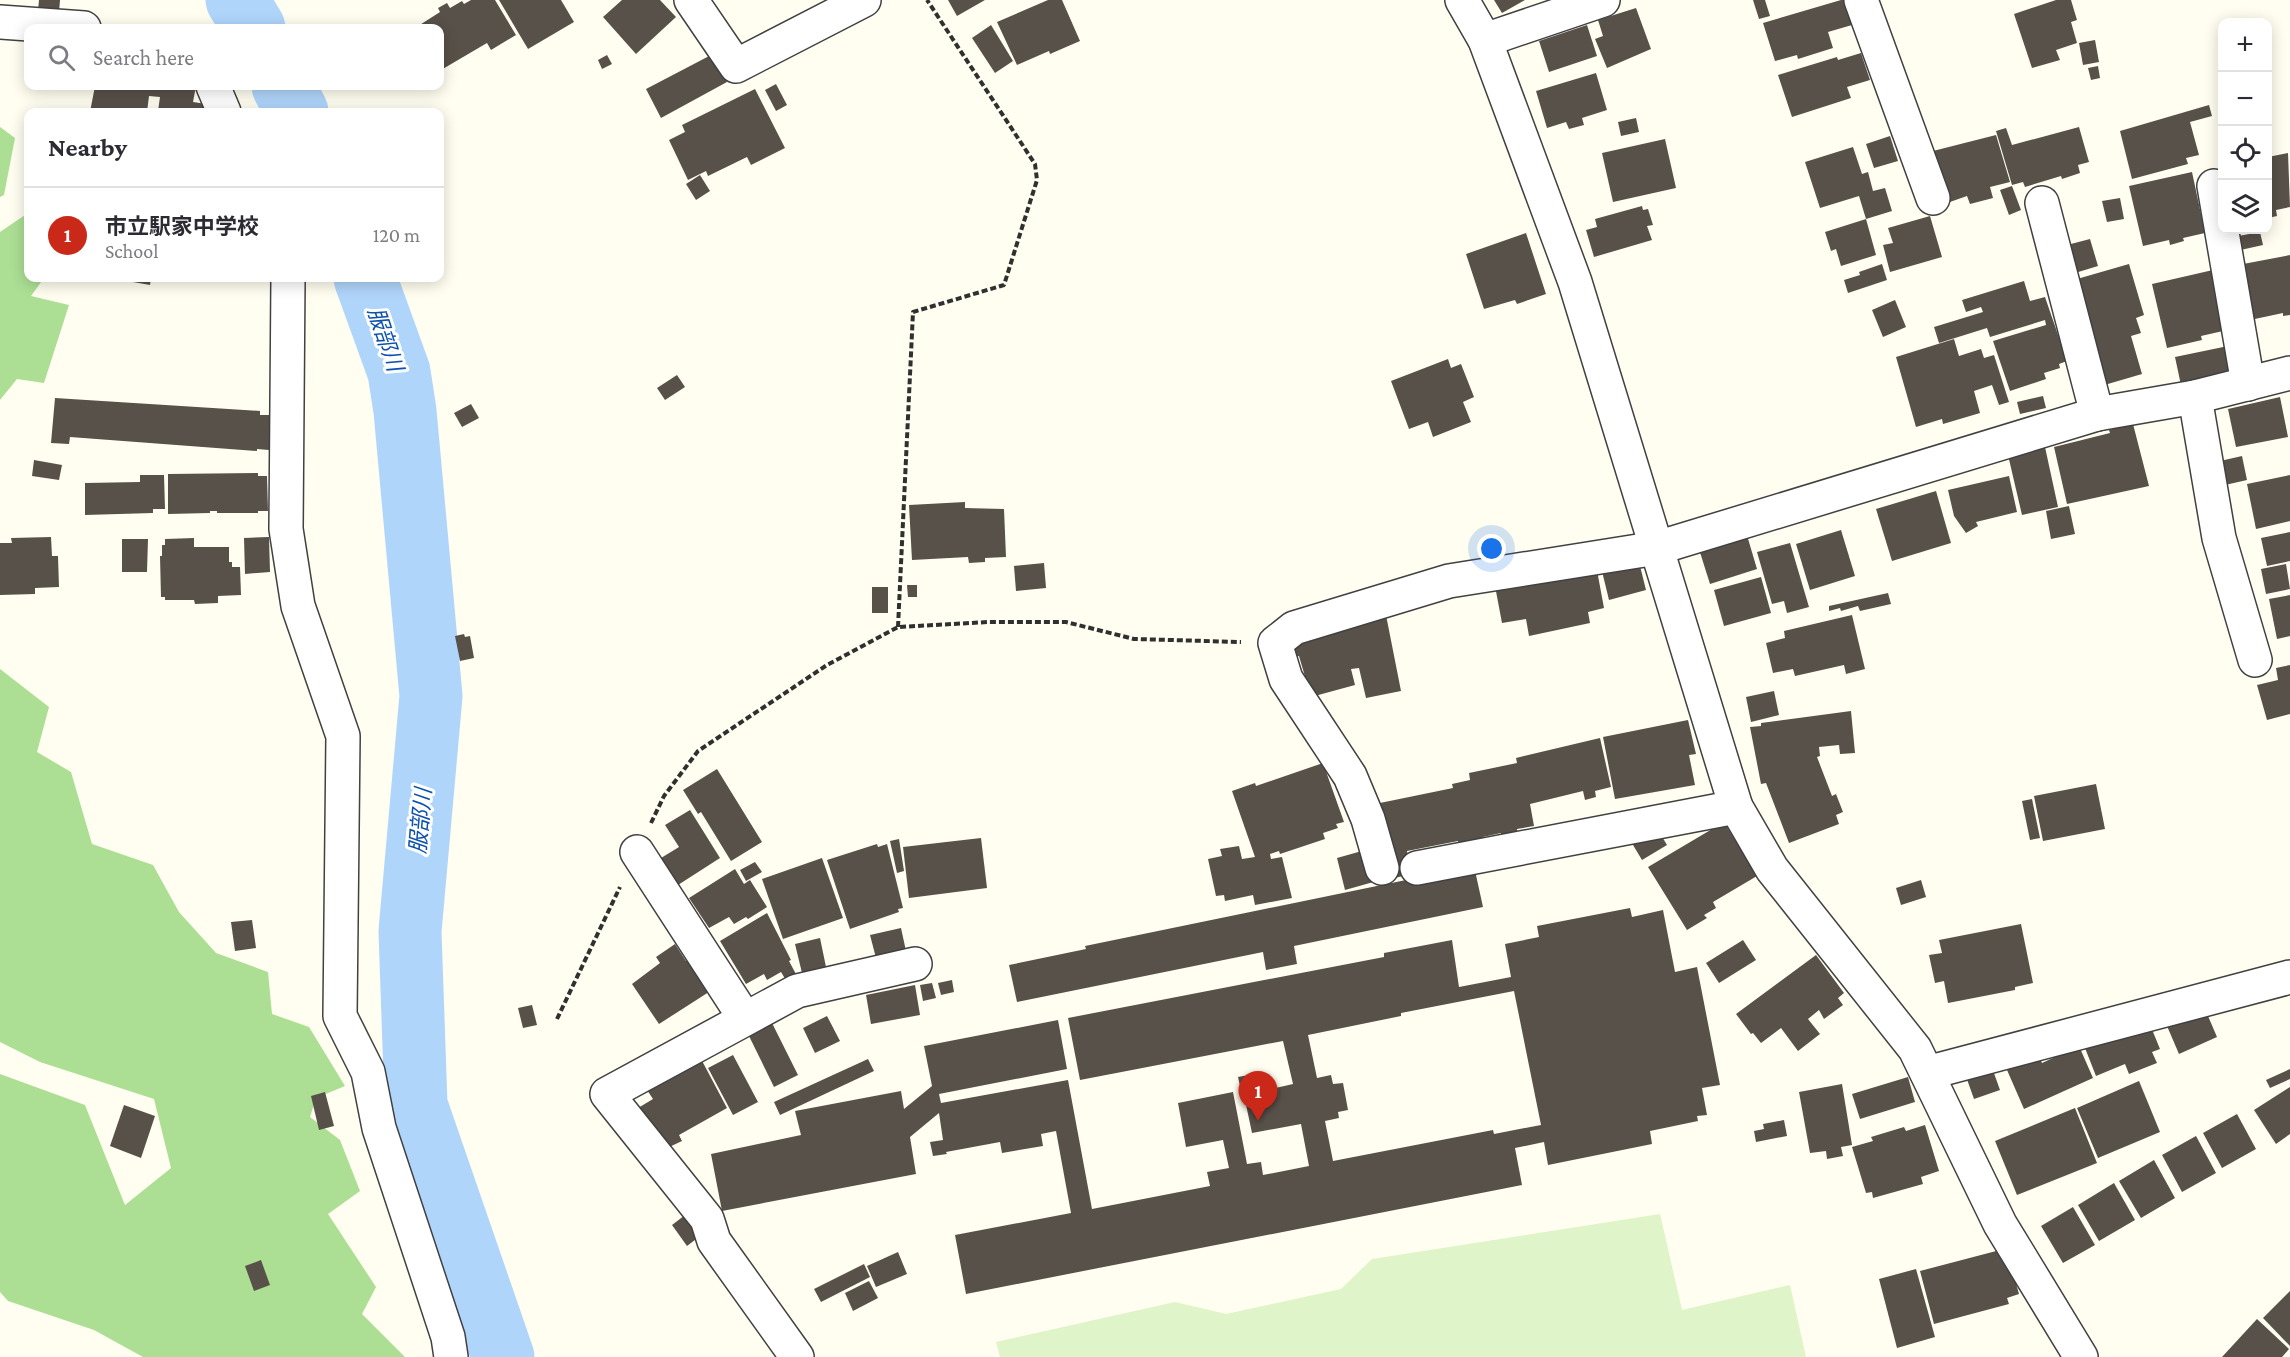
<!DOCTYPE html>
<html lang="en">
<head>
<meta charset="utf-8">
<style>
  :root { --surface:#fff; --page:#f2f2f3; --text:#2b2b33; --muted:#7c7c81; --line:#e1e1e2; --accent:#ca291a }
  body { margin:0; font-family:"Crimson Pro","Noto Sans JP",serif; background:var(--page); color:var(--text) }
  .controls { position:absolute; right:18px; top:18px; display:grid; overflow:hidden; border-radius:12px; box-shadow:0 3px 15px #0003 }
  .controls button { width:54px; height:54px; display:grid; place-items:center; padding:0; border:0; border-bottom:2px solid var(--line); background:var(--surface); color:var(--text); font:30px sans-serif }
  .you { position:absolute; left:1492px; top:549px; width:21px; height:21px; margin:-15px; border:4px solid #fff; border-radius:50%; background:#1a73e8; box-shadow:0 0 0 9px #1a73e833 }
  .badge { display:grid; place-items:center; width:39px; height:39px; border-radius:50%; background:var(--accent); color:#fff; font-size:20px; font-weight:700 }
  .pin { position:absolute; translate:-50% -50px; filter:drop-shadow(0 2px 3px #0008) }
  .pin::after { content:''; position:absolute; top:32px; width:21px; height:18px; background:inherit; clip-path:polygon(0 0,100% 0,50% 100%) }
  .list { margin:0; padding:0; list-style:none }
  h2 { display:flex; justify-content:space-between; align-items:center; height:78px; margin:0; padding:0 24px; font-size:26px }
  h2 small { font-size:20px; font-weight:400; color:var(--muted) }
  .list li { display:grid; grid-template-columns:39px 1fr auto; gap:18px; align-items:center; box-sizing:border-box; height:96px; padding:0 24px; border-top:2px solid var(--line) }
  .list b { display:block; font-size:22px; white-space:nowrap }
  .list p { margin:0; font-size:20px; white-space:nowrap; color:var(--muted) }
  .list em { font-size:20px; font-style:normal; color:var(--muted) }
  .icon { flex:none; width:33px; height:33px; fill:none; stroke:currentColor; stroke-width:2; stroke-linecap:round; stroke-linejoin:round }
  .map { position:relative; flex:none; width:2290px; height:1357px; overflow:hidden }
  .search { position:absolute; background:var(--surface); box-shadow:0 3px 15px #0003; left:24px; top:24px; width:420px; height:66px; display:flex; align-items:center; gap:15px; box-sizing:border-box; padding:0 21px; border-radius:12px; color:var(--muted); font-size:22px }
  .panel { position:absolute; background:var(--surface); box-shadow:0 3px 15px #0003; left:24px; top:108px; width:420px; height:174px; border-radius:12px }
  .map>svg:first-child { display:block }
  .forest { fill:#acdf94 }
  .pitch { fill:#dff4c8 }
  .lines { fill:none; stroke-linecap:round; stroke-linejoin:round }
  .river { stroke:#b0d5fb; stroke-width:63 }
  .building { fill:#58514a; fill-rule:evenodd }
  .minor-casing { stroke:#414141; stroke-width:36 }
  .path { stroke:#303030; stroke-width:4; stroke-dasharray:6 3; stroke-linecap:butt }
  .minor { stroke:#fff; stroke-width:33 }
  .labels { text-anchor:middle; stroke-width:6; stroke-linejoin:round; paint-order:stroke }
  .water-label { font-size:22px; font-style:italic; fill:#0d52ab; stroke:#fff }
</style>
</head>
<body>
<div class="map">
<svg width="2290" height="1357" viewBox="0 0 2290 1357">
  <rect width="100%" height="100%" fill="#fffef0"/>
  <!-- forest -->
  <g class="forest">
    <path d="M0,127L15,138L4,195L0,197Z"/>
    <path d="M28,213V278H44L31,296L69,305L44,383L17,379L0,400V232Z"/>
    <path d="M0,669L49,707L37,752L71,772L92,844L153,865L179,912L216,953L268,972L272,1014L309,1027L345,1086L316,1098L310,1117L340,1140L360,1191L328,1214L376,1287L362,1314L405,1357H143L94,1330L8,1301L0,1292V1074L85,1105L125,1205L171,1168L154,1099L40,1062L0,1042Z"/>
  </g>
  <!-- pitch -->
  <path class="pitch" d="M1660,1214L1682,1310L1790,1285L1806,1357H1000L996,1342L1175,1302L1226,1314L1341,1289L1372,1259Z"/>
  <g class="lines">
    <!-- river -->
    <g class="river">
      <path d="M237,0L254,28"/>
      <path d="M283,86L297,112"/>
      <path d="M365,278L399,372L405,411L431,696L410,931L416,1105L503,1357"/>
    </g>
  </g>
  <!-- building -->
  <g class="building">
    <path d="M39,0H60L59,13L38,11Z"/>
    <path d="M471,0H495L516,35L491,50L487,43L441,70L440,28H415L440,12L438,8L447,3L450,8L462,1L464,4Z"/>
    <path d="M499,0H561L574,22L528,49Z"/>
    <path d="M622,0H660L676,17L636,54L603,17Z"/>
    <path d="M948,0H985L957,16Z"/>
    <path d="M1048,0H1062L1080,41L1050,54L1049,51L1017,65L997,22Z"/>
    <path d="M1494,0H1525L1502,13Z"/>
    <path d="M1753,0H1765L1770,16L1759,19Z"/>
    <path d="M1841,0H1844L1852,25L1828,32L1833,48L1798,59L1797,55L1775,61L1763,23Z"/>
    <path d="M2056,0H2071L2077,20L2071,22L2077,43L2056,50L2060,60L2032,68L2014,14Z"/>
    <path d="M1636,8L1651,49L1607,68L1595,39L1603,36L1598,20Z"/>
    <path d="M991,25L1013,61L995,73L972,38Z"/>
    <path d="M1587,25L1597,56L1549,72L1539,41Z"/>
    <path d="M2095,40L2099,62L2083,65L2079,43Z"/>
    <path d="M1861,53L1870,80L1847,87L1851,98L1792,117L1778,75L1837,57L1838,60Z"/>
    <path d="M713,54L727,82L661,118L646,89Z"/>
    <path d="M607,55L612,64L602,69L598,60Z"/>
    <path d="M2098,66L2100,78L2091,80L2088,68Z"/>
    <path d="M1596,73L1607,110L1582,118L1584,125L1569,129L1566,122L1547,128L1536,91Z"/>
    <path d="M776,84L787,105L776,111L765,90Z"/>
    <path d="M95,86H196L193,102L206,104L204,112L158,111L160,97L149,96L147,112H90Z"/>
    <path d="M755,89L785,148L751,165L747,157L708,176L706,171L688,180L669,140L685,132L682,125Z"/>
    <path d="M2209,105L2212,116L2190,122L2199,155L2186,158L2188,164L2132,179L2120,131Z"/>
    <path d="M1636,118L1639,132L1621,136L1618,122Z"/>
    <path d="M2079,127L2089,162L2078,165L2080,173L2062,179L2061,176L2025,187L2023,182L2012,185L1996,131L2006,128L2012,145Z"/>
    <path d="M1996,135L2010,182L1990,187L1993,198L1970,204L1967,196L1947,203L1933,151Z"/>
    <path d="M1890,136L1898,161L1874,168L1866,144Z"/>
    <path d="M1665,139L1676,188L1613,202L1602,153Z"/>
    <path d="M1853,147L1862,174L1868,172L1873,191L1885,188L1892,211L1866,219L1859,196L1820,208L1805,162Z"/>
    <path d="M2288,153L2290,207L2276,210L2277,216L2268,218V157Z"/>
    <path d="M2192,172L2205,233L2183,238L2184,241L2170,245L2169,240L2143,246L2129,186Z"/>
    <path d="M700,175L710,191L696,200L686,184Z"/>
    <path d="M2012,186L2021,210L2009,215L2000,190Z"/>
    <path d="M2120,198L2124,219L2107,222L2102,201Z"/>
    <path d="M1642,206L1643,210L1648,209L1653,225L1647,226L1652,240L1594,257L1586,230L1597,227L1595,219Z"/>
    <path d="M1930,216L1942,257L1890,272L1883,245L1893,243L1888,228Z"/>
    <path d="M1866,219L1876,255L1841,266L1836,249L1831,251L1825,232Z"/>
    <path d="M2260,232L2263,245L2236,251L2233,237Z"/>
    <path d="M1526,233L1546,294L1517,304L1515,300L1484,309L1466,254Z"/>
    <path d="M2090,239L2098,266L2075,273L2067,245Z"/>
    <path d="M2290,255V315L2283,316V313L2250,320L2238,265Z"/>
    <path d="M1882,264L1887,280L1848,293L1844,280L1860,275L1859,272Z"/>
    <path d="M2129,264L2144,315L2136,318L2141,333L2131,336L2142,374L2101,386L2070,281Z"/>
    <path d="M2213,270L2222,310L2218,311L2223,331L2201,336L2202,340L2167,348L2152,284Z"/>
    <path d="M134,278H172L171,282L151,279L150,285L133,282Z"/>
    <path d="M2024,281L2030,301L2045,297L2067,361L2059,364L2060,368L2044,373L2046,379L2010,391L1993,341L2046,325L2045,320L1990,337L1987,328L1939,343L1934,327L1983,312L1981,307L1966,312L1962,300Z"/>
    <path d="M1895,300L1906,327L1883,337L1872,310Z"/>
    <path d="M1954,339L1959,356L1981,349L1984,358L1994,355L2009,402L1999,405L1992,385L1974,391L1980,413L1943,424L1942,419L1916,427L1896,357Z"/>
    <path d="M2228,346L2231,359L2225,380L2182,390L2175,357Z"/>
    <path d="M1448,359L1451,368L1461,364L1474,397L1463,402L1471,422L1433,437L1428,422L1409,429L1391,381Z"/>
    <path d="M677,375L685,387L665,400L657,388Z"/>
    <path d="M2043,396L2046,408L2020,414L2017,402Z"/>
    <path d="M2280,397L2288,437L2236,447L2228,409Z"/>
    <path d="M55,398L260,411V415H271L269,450L257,449V451L70,437L69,444L51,443Z"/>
    <path d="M471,404L479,418L462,427L454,413Z"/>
    <path d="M2133,424L2149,486L2067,504L2054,447L2110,433L2109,430Z"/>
    <path d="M2045,447L2058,507L2022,515L2008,455Z"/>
    <path d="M2242,456L2247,480L2225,485L2220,461Z"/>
    <path d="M34,460L62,465L59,480L32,476Z"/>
    <path d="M258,473V476H267L268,511H258V513H217V511H210V513L168,514V474Z"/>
    <path d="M140,475H164L165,509H153V513L85,515V483L140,482Z"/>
    <path d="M2290,475V521L2256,529L2247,484Z"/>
    <path d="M2009,476L2017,512L1976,522L1978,526L1966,533L1954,516L1948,490Z"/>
    <path d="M1936,491L1951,543L1892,561L1876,509Z"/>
    <path d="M965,502V508L1004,509L1006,557L985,558V562L969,563L968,557L912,560L909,505Z"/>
    <path d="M2069,506L2075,534L2051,539L2046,511Z"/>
    <path d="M1841,530L1855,576L1810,590L1796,544Z"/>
    <path d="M1746,532L1757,569L1710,584L1698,546Z"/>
    <path d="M2290,532V561L2267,566L2261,538Z"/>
    <path d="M51,537L52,556H58L59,587L35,588V594L0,595V543H12L11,538Z"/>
    <path d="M269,537L270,572L245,574L244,538Z"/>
    <path d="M194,538V547H229V562H232V567H240L241,595L218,596V603L195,604L194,600H165V597H161L160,556H162V545H165V539Z"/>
    <path d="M122,539H148L147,572H122Z"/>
    <path d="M1790,543L1809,607L1787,613L1784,601L1772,604L1757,552Z"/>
    <path d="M1637,554L1646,590L1609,600L1600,563Z"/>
    <path d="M1044,563L1046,588L1016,591L1014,566Z"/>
    <path d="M2286,564L2290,589L2266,594L2261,569Z"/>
    <path d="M1596,565L1604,608L1588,612L1590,623L1529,636L1526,619L1502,623L1495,586Z"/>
    <path d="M1761,577L1771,613L1724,626L1714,590Z"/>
    <path d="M907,585H917V597H908Z"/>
    <rect x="872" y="587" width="16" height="26"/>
    <path d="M1888,593L1891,604L1860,611L1858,606L1841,611L1840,608L1829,611V606Z"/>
    <path d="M2290,595V636L2277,639L2269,599Z"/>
    <path d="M1386,615L1401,691L1366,698L1359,668L1351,669L1355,685L1311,697L1299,656L1289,659L1284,643Z"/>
    <path d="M1852,615L1865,669L1846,674L1844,665L1795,676L1793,669L1773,673L1766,643L1785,638L1784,631Z"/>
    <path d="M464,634L465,637L470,636L474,658L460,661L455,636Z"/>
    <path d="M2290,665V714L2267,720L2257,685L2278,680L2276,668Z"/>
    <path d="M1774,691L1779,715L1751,722L1746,697Z"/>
    <path d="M1851,711L1855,753L1840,754L1839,745L1819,747L1820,756L1817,757L1832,796L1836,794L1843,812L1836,815L1839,824L1789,843L1766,783L1761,784L1750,727L1761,726V723Z"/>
    <path d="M1688,720L1696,754L1689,755L1695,785L1615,799L1603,737Z"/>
    <path d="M1600,738L1611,787L1595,791L1596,797L1585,800L1583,791L1530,804L1534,826L1517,829L1518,837L1502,840L1501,833L1483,837V842L1459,847L1458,841L1407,851L1412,874L1390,879L1375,804L1453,788L1452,784L1470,780L1469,773L1517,763L1516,758Z"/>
    <path d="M1323,763L1344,822L1336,824L1338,828L1323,833L1325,839L1280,854L1279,851L1270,854L1271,859L1282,857L1292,898L1255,905L1253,895L1225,901L1224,895L1216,896L1208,859L1222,856L1220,849L1239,846L1242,859L1255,857L1232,791L1255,783L1256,786Z"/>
    <path d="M717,769L762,842L731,861L701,812L698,814L683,790Z"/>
    <path d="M2096,784L2105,829L2043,841L2034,796Z"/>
    <path d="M2032,799L2040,838L2030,840L2022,801Z"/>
    <path d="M690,810L720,858L678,885L661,858L679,847L665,825Z"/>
    <path d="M1724,822L1757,876L1713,902L1716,908L1704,915L1707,918L1687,930L1648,867Z"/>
    <path d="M1658,830L1667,845L1642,860L1627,835Z"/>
    <path d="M981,838L987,888L909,898L903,847Z"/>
    <path d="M899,839L904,871L897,873L890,841Z"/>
    <path d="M877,844L878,847L887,844L903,908L898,909L899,912L850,929L827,860Z"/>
    <path d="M1369,849L1377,881L1345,890L1337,858Z"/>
    <path d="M822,858L843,918L783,939L762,879Z"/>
    <path d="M755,862L762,872L746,881L740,870Z"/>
    <path d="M1474,866L1483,907L1294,946L1297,964L1266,970L1263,952L1017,1002L1009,965L1086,949L1085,946Z"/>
    <path d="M735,869L744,884L750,880L767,907L748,919L746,917L734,924L729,917L709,928L689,898Z"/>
    <path d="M1921,880L1926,897L1901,905L1896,888Z"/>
    <path d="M1630,908L1632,917L1663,910L1675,972L1697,967L1720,1085L1702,1088L1707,1115L1697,1116L1698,1121L1650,1131L1652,1144L1548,1165L1544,1142L1515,1148L1522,1185L966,1294L955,1235L1071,1213L1056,1131L1041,1134L1043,1146L1002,1153L1000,1142L946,1152L947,1154L933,1156L930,1142L943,1140L939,1113L910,1137L916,1174L722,1211L711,1154L801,1135L795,1111L901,1091L904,1109L932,1086L924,1046L1058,1020L1067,1069L939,1094L941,1103L1068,1080L1092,1209L1210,1186L1207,1172L1229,1168L1223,1140L1186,1147L1178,1103L1233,1092L1247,1164L1261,1162L1263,1175L1309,1166L1301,1124L1252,1133L1244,1095L1293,1084L1283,1041L1080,1080L1068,1018L1384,957V953L1452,940L1459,987L1511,977L1505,944L1539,937L1537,926ZM1514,991L1541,1125L1494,1134L1493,1130L1333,1161L1325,1121L1339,1118L1338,1112L1348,1110L1343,1083L1333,1084L1331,1075L1317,1078L1308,1035L1401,1016V1013Z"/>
    <path d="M767,913L791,960L789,961L797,976L787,982L781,972L767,980L764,974L746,984L720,941Z"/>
    <path d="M252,920L256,948L235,951L231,922Z"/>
    <path d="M2021,924L2033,983L2015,987V990L1948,1003L1944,981L1935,983L1929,955L1942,953L1939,940Z"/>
    <path d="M901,928L906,951L876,958L870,935Z"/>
    <path d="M820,938L826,967L802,973L795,944Z"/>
    <path d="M1743,940L1756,960L1719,983L1706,963Z"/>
    <path d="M675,944L686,961L691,958L712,990L659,1024L632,984L660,963L656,957Z"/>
    <path d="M1816,955L1844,993L1838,998L1843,1005L1824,1019L1819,1010L1808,1019L1820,1034L1798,1051L1781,1028L1761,1043L1753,1033L1751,1034L1736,1014Z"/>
    <path d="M952,980L954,992L941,995L938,983Z"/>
    <path d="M932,983L936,998L923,1001L920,985Z"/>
    <path d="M915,985L920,1015L871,1024L866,995Z"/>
    <path d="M532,1005L537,1025L523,1028L518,1008Z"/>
    <path d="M2205,1009L2217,1037L2179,1054L2167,1026Z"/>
    <path d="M827,1016L840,1041L815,1053L803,1028Z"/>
    <path d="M772,1023L798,1075L774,1087L748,1034Z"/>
    <path d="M2151,1027L2160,1049L2152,1052L2157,1063L2129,1074L2125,1064L2096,1076L2085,1048L2121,1033L2123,1039Z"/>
    <path d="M2079,1046L2093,1078L2024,1109L2007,1070L2039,1056L2042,1063Z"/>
    <path d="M733,1055L758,1102L733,1115L708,1068Z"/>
    <path d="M700,1057L727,1108L679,1135L682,1141L665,1149L633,1111L653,1099L645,1087Z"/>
    <path d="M868,1059L874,1071L780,1115L774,1102Z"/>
    <path d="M1990,1062L2000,1090L1974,1099L1964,1071Z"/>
    <path d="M2290,1069V1079L2270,1088L2266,1080Z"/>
    <path d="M1254,1074L1256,1086L1241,1090L1238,1077Z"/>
    <path d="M1908,1077L1915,1102L1860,1119L1852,1094Z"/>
    <path d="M2139,1081L2160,1132L2098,1158L2077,1108Z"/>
    <path d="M1842,1084L1852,1145L1841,1147L1843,1156L1827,1159L1826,1151L1810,1153L1799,1092Z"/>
    <path d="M2290,1087V1134L2276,1144L2254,1110Z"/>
    <path d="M325,1092L334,1126L319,1130L311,1096Z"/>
    <path d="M124,1105L155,1116L141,1158L110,1146Z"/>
    <path d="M2075,1108L2097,1163L2017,1195L1995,1141Z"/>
    <path d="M2237,1114L2256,1149L2222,1168L2203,1133Z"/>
    <path d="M1784,1120L1787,1136L1756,1142L1754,1131L1764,1129L1763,1124Z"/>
    <path d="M1925,1125L1939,1171L1921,1177L1923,1184L1873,1198L1872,1192L1866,1193L1852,1147L1873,1141L1871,1137L1904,1127L1906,1131Z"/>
    <path d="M2196,1136L2216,1173L2182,1192L2162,1155Z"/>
    <path d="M2154,1160L2175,1198L2141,1218L2119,1181Z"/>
    <path d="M2114,1183L2135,1220L2099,1241L2078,1205Z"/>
    <path d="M2073,1207L2095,1245L2063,1263L2041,1226Z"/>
    <path d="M689,1212L704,1233L687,1246L672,1225Z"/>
    <path d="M2000,1250L2013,1273L2019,1294L2007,1298L2009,1304L1934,1324L1920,1271Z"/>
    <path d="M898,1252L907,1274L876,1287L867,1266Z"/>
    <path d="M261,1260L270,1285L254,1291L245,1266Z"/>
    <path d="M864,1264L870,1277L821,1302L814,1289Z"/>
    <path d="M1916,1269L1935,1337L1897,1348L1879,1279Z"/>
    <path d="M869,1281L878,1298L853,1311L845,1293Z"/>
    <path d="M2290,1291V1346L2263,1318Z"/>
    <path d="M2257,1319L2289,1349L2282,1357H2222Z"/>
  </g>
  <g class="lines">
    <defs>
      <g id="minor">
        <path d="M691,0L736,66L864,0"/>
        <path d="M1462,0L1485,40L1575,282L1736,807L1772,869L1915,1049L2000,1224L2081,1357"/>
        <path d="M1861,0L1933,198"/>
        <path d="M0,22L84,28"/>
        <path d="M1485,40L1603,0"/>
        <path d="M213,86L224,112"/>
        <path d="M2214,186L2248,384"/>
        <path d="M2042,203L2097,414"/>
        <path d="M288,278L286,529L298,606L343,736L340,1016L368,1072L379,1128L448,1337L451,1357"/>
        <path d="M2195,397L2219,538L2255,660"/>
        <path d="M637,852L744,1017"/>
        <path d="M1382,868L1368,819L1350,776L1286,679L1275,643L1294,628L1449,581L1657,548L2097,414L2195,397L2290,373"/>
        <path d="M1417,868L1736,807"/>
        <path d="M1927,1073L2290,977"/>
        <path d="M797,1357L714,1241L707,1219L607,1094L797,991L915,964"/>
      </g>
    </defs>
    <!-- minor casing -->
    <use href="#minor" class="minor-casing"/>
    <!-- path -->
    <g class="path">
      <path d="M898,627L913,312L1004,285L1037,180L1035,164L927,0"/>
      <path d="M651,823L664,796L698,751L827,665L898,627L989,622H1066L1134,639L1241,642"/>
      <path d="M557,1019L620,887"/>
    </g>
    <!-- minor -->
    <use href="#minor" class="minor"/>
  </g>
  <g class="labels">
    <!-- water labels -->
    <g class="water-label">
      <text transform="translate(386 339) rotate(71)" y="8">服部川</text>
      <text transform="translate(420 821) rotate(-85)" y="8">服部川</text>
    </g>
  </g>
</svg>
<div class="controls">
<button>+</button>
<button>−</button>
<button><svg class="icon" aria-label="locate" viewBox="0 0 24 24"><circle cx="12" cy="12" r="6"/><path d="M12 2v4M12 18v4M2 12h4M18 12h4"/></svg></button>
<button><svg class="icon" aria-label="layers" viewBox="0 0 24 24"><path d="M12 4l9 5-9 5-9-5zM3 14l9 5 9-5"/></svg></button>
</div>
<div class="you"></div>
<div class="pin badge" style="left:1258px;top:1121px">1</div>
<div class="search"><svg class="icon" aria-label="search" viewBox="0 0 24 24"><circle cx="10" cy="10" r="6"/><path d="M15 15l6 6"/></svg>Search here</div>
<section class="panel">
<h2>Nearby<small></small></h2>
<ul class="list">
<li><span class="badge">1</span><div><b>市立駅家中学校</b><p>School</p></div><em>120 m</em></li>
</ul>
</section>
</div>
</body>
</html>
